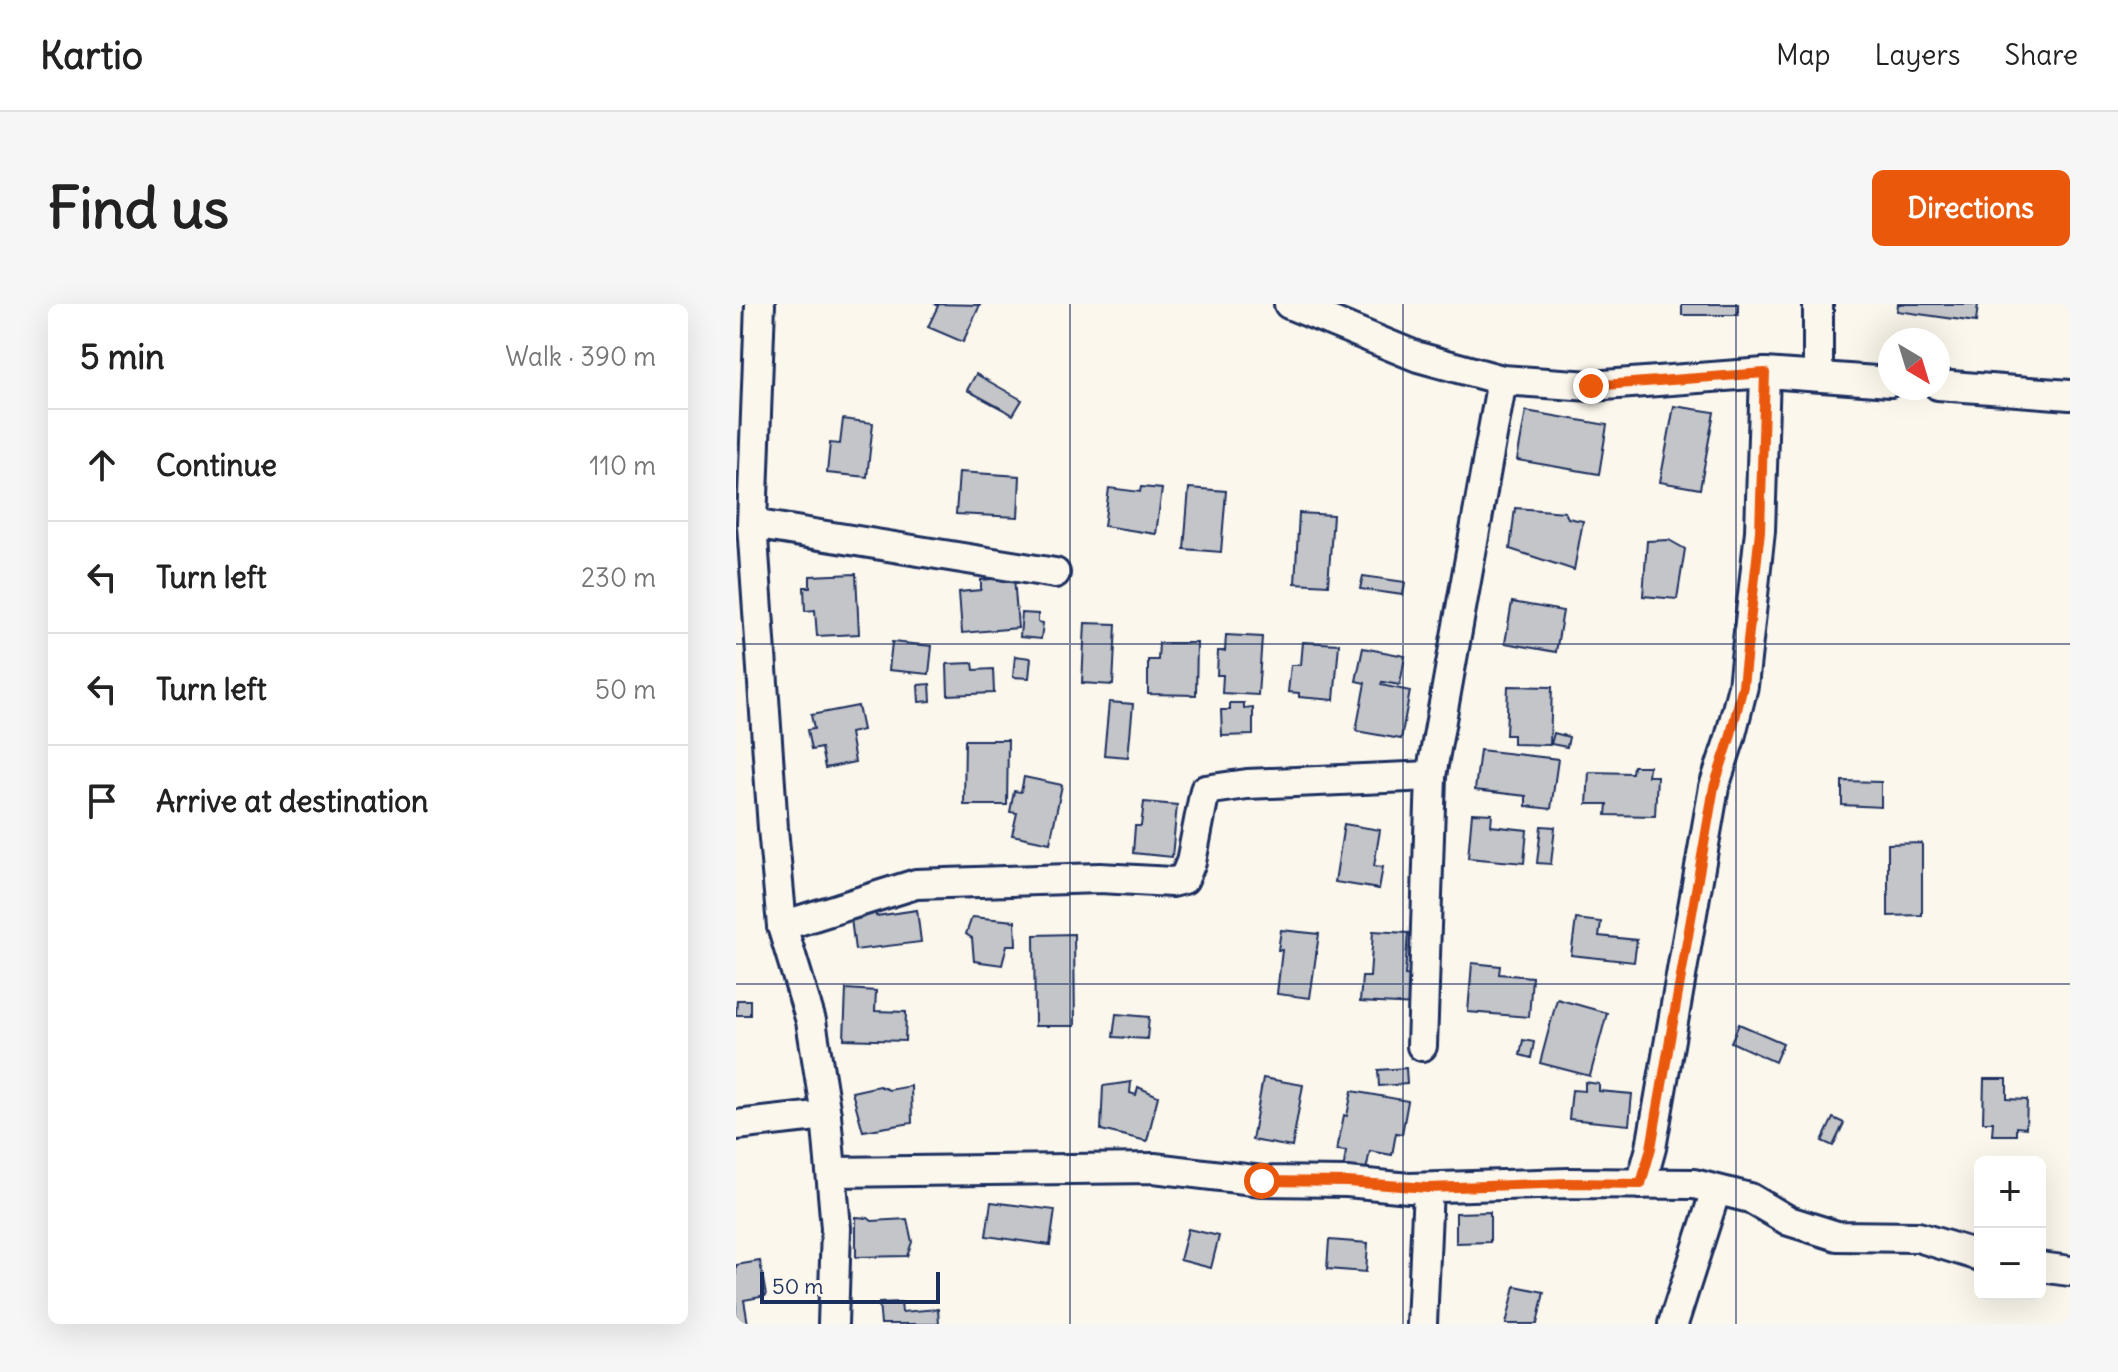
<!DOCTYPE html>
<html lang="en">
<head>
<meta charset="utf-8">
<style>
  :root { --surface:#fff; --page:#f6f6f6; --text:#222; --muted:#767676; --line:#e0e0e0; --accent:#ea580c }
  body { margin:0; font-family:Delius,sans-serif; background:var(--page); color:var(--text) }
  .controls { position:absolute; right:24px; bottom:24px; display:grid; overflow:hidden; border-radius:12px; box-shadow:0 8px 32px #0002 }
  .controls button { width:72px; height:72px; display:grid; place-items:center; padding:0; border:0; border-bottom:2px solid var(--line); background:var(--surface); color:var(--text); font:40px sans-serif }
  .compass { position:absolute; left:1142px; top:24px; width:72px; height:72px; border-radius:50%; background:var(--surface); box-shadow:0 8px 32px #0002; rotate:142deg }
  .scale { position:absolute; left:24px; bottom:20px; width:180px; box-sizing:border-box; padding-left:8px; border:4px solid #1b2f5e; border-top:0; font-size:22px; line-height:28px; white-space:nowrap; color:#1b2f5e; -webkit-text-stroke:6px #fbf7ec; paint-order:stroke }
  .stop { position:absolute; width:24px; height:24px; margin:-18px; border:6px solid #ea580c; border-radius:50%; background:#fff }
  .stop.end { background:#ea580c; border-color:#fff; box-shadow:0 2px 8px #0008 }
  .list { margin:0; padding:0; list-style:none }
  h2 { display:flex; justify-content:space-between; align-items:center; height:104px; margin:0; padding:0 32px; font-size:34px }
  h2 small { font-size:26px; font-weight:400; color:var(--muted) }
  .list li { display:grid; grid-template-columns:52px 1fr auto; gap:24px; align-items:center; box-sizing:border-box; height:112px; padding:0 32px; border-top:2px solid var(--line) }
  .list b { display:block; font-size:30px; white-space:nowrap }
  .list em { font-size:26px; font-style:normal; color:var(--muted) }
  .icon { flex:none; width:44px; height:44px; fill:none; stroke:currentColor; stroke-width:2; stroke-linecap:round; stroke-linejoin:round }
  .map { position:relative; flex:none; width:1334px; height:1020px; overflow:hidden; border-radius:12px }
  header { display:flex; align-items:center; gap:48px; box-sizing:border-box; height:112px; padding:0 40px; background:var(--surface); border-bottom:2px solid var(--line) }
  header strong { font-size:38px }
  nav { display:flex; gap:44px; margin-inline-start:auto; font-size:28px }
  .intro { display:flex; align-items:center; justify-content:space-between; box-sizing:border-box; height:192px; padding:0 48px }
  h1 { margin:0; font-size:56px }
  .button { padding:20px 36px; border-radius:12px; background:var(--accent); color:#fff; font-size:28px; font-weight:700 }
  main { display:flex; gap:48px; padding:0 48px }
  aside { flex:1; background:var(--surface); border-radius:12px; box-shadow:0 8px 32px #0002 }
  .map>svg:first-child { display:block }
  .building { fill:#c3c5c9; stroke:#1b2f5e; stroke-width:2 }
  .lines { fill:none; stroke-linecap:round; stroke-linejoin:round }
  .street-casing { stroke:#1b2f5e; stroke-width:34 }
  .street { stroke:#fbf7ec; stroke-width:28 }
  .route { stroke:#ea580c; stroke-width:10 }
  .grid { fill:none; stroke:#1b2f5e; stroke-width:2; stroke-opacity:0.55 }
</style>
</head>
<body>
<header>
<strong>Kartio</strong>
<nav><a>Map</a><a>Layers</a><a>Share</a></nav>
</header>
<div class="intro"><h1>Find us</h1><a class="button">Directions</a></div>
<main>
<aside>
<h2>5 min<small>Walk · 390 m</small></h2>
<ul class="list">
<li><svg class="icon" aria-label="ahead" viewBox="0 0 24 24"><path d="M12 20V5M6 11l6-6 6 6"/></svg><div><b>Continue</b></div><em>110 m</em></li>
<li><svg class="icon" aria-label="left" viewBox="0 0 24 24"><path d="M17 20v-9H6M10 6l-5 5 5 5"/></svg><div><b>Turn left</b></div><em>230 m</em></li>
<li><svg class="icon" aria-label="left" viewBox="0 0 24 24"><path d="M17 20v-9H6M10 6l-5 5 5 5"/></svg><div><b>Turn left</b></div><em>50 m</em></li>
<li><svg class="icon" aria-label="arrive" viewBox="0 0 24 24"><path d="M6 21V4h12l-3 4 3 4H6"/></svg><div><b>Arrive at destination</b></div></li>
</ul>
</aside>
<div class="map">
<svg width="1334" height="1020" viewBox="0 0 1334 1020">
  <rect width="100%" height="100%" fill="#fbf7ec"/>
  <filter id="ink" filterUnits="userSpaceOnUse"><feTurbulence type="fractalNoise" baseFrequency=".0125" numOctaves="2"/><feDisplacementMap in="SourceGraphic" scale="16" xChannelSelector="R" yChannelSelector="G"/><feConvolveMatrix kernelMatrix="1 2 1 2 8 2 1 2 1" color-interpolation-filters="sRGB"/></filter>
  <g filter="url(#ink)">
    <!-- building -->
    <g class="building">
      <path d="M198,0L244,1L227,38L192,23L202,2Z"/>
      <rect x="946" y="0" width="56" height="11"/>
      <path d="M1162,0H1242L1240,18L1161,7Z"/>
      <path d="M240,70L286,96L277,111L231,86Z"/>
      <path d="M938,102L978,108L964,185L924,178Z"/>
      <path d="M790,107L871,121L863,170L781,156Z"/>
      <path d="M107,115L137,119L131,173L91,169L94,139L104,140Z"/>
      <path d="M223,168L284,172L282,213L220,210Z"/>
      <path d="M405,183L426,185L420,230L368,222L373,184L404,188Z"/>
      <path d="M453,184L490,187L485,248L448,245Z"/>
      <path d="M779,204L829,208L832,214L847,217L838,266L774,245Z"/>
      <path d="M563,209L597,211L592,281L559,279Z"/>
      <path d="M933,236L949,245L941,295L907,292L911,237Z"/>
      <path d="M120,270L123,330L81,332L79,306L69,307L68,283H74V272Z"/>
      <path d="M627,272L669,278L667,291L624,285Z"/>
      <path d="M278,273L282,324L226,329L223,288L245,286V276Z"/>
      <path d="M776,298L827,307L820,348L769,339Z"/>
      <path d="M286,309L302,310V318L307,319L305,335L284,333Z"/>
      <path d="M349,319L380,320L377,381L346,379Z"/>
      <path d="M490,331L526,333L522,391L486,389L487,371H481L482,347H489Z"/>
      <path d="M156,338L196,342L193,370L153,366Z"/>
      <path d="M567,338L603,340L598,396L563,393V389L552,388L555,361H565Z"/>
      <path d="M423,339H461L460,391L412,390V356H422Z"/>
      <path d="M627,344L669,352L664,381L646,378L645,381L674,387L665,435L620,427L629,379L620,377Z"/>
      <path d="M279,352L295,354L293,374L277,373Z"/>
      <path d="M237,359L238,366L257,365L258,389L212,391L211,360Z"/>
      <path d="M194,380L195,397L183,398L182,381Z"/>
      <path d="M772,382L816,383L814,441L777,440V431H770Z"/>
      <path d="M373,398L397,400L392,453L368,451Z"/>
      <path d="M494,399H508V405L517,404V431L486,432L485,406H494Z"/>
      <path d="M122,402L127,426L114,429L119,458L89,464L85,444L75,446L71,426L78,425L75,411Z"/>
      <path d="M818,429L833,433L831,443L815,440Z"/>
      <path d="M229,436H272L271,501H228Z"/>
      <path d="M744,446L822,455L815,505L790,502V492L739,486Z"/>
      <path d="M897,462H913L912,472H921L919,512L870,511L871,500H851L853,468L896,469Z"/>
      <path d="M288,473L326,481L314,539L276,531L281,509L274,508L278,487L285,488Z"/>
      <path d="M1106,477L1145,478V503L1106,501Z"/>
      <path d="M408,498L441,501L436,553L397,549L399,522H405Z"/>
      <path d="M736,509L756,510L755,522L791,526L788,559L732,554Z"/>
      <path d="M608,520L644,526L638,562L647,563L643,585L599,578Z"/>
      <path d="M805,522L819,523L815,560L801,559Z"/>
      <path d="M1186,539V611L1152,612V540Z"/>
      <path d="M139,604L140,612L181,606L185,638L119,646L114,607Z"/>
      <path d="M236,613L279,617L280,641H271L266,661L238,657L236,634L230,630Z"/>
      <path d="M840,615L865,618L863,632L901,636L898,658L835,651Z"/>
      <path d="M545,626L583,630L574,694L541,690L546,646H542Z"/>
      <path d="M637,627L672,629L669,671L682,672L680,701L624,698L626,673H634Z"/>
      <path d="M338,630L339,722H299L298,631Z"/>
      <path d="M736,659L764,662L763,670L796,673L793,713L732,708Z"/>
      <path d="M110,685L140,687L139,707L170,708L169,737L108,735Z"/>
      <path d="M821,695L871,709L854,772L804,759Z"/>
      <path d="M1,696H14V711H0Z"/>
      <path d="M380,710L413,713L411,735L377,733Z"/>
      <path d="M1003,720L1047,739L1039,758L995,738Z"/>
      <path d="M787,736L798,738L795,754L784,751Z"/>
      <path d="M670,764L671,780L643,782L642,766Z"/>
      <path d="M527,774L567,781L556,843L516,836Z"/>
      <path d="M1248,775H1271V795L1291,796L1290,824L1280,823V831H1256L1257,818H1247Z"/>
      <path d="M395,778L394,789L400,791L402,783L422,792L411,837L365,826L367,782Z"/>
      <path d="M849,778L863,780V787L896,790L893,821L833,815L836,786L849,787Z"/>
      <path d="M143,782L153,786L175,782L176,819L127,827L116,788Z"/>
      <path d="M616,787L672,797L666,830L660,829L656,851L634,847L629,871L607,867L610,847L601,846L608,811L611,812Z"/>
      <path d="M1097,814L1108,819L1097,842L1086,837Z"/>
      <path d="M255,898L319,906L314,941L250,932Z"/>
      <path d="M754,908V938L720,939V909Z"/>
      <path d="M120,913L132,914L136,917L171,915L176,938L171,952L120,953Z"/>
      <path d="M452,925L483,932L475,964L444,956Z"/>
      <path d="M593,936L632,939L630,968L591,965Z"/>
      <path d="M24,957L30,992L8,996L12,1020H0V961Z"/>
      <path d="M779,982L808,988L801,1020H770Z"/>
      <path d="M165,998L166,1008L202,1005L203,1020H145L143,999Z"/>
    </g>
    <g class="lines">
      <defs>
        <g id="street">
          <path d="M24,0L16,220L37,524L46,622L75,717L90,811L100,924L97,1020"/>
          <path d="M553,0L682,53L766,76L855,82L1029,69L1154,78"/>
          <path d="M1082,0V72"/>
          <path d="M1202,81L1334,91"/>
          <path d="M16,220L319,269"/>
          <path d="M46,622L180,580L364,574L436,578L448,575L455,558L469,486L511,480L695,472"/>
          <path d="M686,742L695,472L766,76"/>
          <path d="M0,821L90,811"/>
          <path d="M97,868L418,864L526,877L611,878L673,884L833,879L958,880L1014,894L1053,917L1101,932L1182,933L1244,952"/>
          <path d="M905,880L915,844L978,483L994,434L1007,382L1024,227L1029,69"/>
          <path d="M1304,963L1334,967"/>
          <path d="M686,1020L692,884"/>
          <path d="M937,1020L980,886"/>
        </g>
      </defs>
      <!-- street casing -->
      <use href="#street" class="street-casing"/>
      <!-- street -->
      <use href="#street" class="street"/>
    </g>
  </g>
  <g class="lines" filter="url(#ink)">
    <!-- route -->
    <path class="route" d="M526,877L611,878L692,884L833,879L905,880L915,844L978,483L994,434L1007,382L1024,227L1029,69L855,82"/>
  </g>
  <!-- grid -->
  <path class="grid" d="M334,0V1020M667,0V1020M1000,0V1020M0,340H1334M0,680H1334"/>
</svg>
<div class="controls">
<button>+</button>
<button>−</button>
</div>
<svg class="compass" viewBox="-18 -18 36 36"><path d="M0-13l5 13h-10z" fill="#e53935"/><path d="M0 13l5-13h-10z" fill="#767676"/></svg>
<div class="scale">50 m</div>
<div class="stop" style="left:526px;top:877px"></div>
<div class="stop end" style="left:855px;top:82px"></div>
</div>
</main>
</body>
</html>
